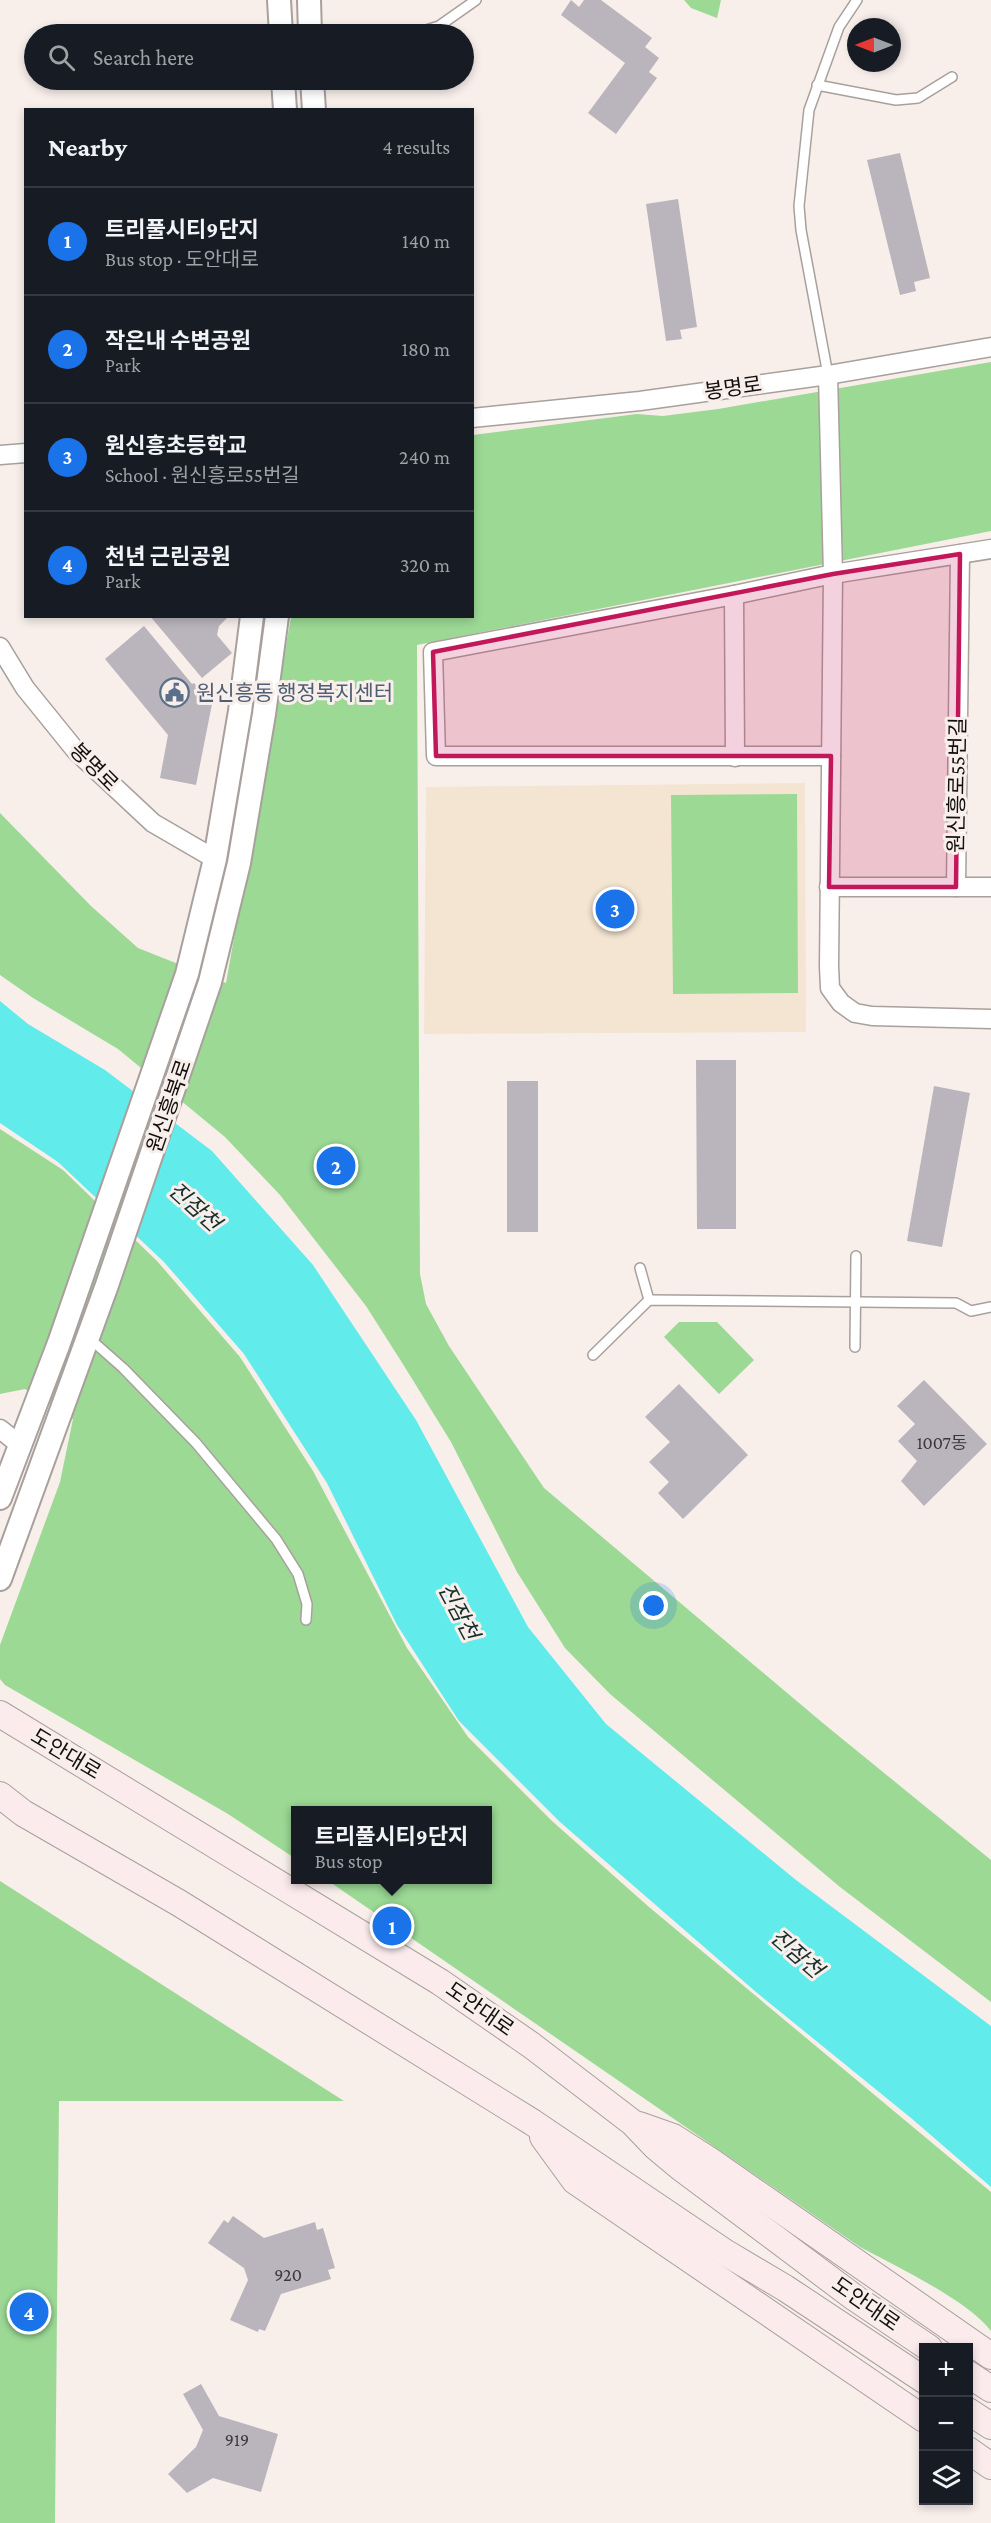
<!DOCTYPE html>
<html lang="en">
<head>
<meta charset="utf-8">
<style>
  :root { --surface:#171b24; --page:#242831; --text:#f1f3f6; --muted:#9ea1a6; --line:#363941; --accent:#1a73e8 }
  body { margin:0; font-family:"Crimson Pro","Noto Sans KR",serif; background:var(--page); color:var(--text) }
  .controls { position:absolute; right:18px; bottom:18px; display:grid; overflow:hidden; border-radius:0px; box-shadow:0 3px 9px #0003 }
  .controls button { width:54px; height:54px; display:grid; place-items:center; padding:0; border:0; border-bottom:2px solid var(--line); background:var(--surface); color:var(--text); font:30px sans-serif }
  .compass { position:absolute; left:847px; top:18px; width:54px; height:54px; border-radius:50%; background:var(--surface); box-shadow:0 3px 9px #0003; rotate:270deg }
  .you { position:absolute; left:654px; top:1606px; width:21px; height:21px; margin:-15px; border:4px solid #fff; border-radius:50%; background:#1a73e8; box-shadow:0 0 0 9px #1a73e833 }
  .badge { display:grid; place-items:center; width:39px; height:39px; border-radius:50%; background:var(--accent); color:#fff; font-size:20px; font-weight:700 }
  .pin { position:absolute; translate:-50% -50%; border:3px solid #fff; box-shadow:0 2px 6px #0006 }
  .popup { position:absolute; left:291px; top:1806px; width:201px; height:78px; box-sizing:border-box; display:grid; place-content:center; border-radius:0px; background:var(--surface); filter:drop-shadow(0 2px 4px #0005); font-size:20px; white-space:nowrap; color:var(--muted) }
  .popup b { font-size:22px; color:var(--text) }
  .popup::after { content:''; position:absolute; left:50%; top:100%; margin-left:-12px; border:12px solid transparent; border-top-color:var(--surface) }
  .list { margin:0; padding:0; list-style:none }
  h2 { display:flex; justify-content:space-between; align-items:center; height:78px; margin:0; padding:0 24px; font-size:26px }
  h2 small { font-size:20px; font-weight:400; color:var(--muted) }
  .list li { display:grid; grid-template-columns:39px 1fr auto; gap:18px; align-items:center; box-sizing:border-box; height:108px; padding:0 24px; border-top:2px solid var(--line) }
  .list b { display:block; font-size:22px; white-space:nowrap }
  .list p { margin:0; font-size:20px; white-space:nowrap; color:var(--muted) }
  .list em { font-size:20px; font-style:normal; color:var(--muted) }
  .icon { flex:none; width:33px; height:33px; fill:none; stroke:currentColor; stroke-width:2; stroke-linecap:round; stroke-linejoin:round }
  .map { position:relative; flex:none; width:991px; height:2523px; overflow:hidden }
  .search { position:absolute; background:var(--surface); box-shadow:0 3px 9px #0003; left:24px; top:24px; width:450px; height:66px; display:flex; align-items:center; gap:15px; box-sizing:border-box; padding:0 21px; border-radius:33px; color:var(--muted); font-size:22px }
  .panel { position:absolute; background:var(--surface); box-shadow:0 3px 9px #0003; left:24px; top:108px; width:450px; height:510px; border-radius:0px }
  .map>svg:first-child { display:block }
  .education { fill:#f4e5d2 }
  .green { fill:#9cd995 }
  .water { fill:#61ebeb }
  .building { fill:#bab5bc }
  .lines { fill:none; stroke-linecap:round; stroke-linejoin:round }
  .service-casing { stroke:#a8a09c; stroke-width:12 }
  .minor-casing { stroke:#a8a09c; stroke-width:21 }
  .tertiary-casing { stroke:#a8a09c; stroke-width:26 }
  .secondary-casing { stroke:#a8a09c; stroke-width:28 }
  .service { stroke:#fff; stroke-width:9 }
  .minor { stroke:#fff; stroke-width:18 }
  .tertiary { stroke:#fff; stroke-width:22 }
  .secondary { stroke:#fcebed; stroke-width:26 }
  .marked { fill:#c2185b; fill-opacity:0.2; stroke:#c2185b; stroke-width:4.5; stroke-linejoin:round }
  .labels { text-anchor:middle; stroke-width:6; stroke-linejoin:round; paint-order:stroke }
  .number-label { font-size:18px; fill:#3c383a }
  .street-label { font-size:21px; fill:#120f0e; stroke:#f8efeb }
  .service-label { font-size:21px; fill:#4e5e75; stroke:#f8efeb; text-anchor:start }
  .water-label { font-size:22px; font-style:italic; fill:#172e2e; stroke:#f8efeb }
</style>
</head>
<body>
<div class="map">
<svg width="991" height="2523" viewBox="0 0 991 2523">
  <rect width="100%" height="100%" fill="#f8efeb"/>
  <!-- education -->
  <path class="education" d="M805,783L806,1032L424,1034L426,787Z"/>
  <!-- green -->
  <g class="green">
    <path d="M684,0H721L717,18L691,8Z"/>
    <path d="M991,362V531L417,645L420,1274L426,1304L449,1346L544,1488L824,1724L991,1860V2002L840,1887L610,1694L565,1648L517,1572L451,1442L406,1369L366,1306L280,1195L225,1137L118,1049L33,998L0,975V813L91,906L138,948L226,983L291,617L472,616L473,435L637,414L663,416L718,409Z"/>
    <path d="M797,794L798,993L673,994L671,795Z"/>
    <path d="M0,1129L63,1170L157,1261L240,1357L313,1471L407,1648L468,1737L552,1821L649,1907L991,2192V2331C969,2301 894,2265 860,2247L327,1880H488V1810H296V1859L228,1814L5,1685L0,1679V1645L60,1482L73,1419L25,1389L0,1394Z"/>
    <path d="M679,1322H717L754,1360L719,1394L664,1337Z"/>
    <path d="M0,1881L344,2101H59L55,2523H0Z"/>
  </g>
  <!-- water -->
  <path class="water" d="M0,1001L28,1024L105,1070L212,1151L313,1265L416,1420L528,1627L606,1724L796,1880L991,2026V2187L911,2118L756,1992L560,1822L459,1721L397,1625L327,1483L244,1354L164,1262L58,1162L0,1123Z"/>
  <!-- building -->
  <g class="building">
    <path d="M571,0L579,7L584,0H601L652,38L645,47L659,58L649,72L657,78L616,134L588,113L625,63L561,15Z"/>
    <path d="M900,153L930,278L914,282L916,291L900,295L867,160Z"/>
    <path d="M678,199L697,327L680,330L682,339L666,341L646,204Z"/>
    <path d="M150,616H229L219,626L217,635L232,653L202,678Z"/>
    <path d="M144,626L192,684L194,683L212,704L196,785L160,778L168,735L105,659Z"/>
    <path d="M696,1060H736V1229H697Z"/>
    <rect x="507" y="1081" width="31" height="151"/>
    <path d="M934,1086L970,1093L942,1247L907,1241Z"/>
    <path d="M924,1380L987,1444L924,1506L901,1481L917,1461L898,1441L915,1424L897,1406Z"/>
    <path d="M679,1384L748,1455L683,1519L658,1493L669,1482L649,1462L670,1442L645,1417Z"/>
    <path d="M233,2216L264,2238L315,2222L317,2230L323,2228L335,2268L328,2270L331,2279L281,2294L265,2331L259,2329L258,2332L230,2320L248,2280L244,2268L208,2243L224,2220L228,2223Z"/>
    <path d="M201,2384L219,2416L278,2434L261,2492L213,2478L187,2493L168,2474L196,2447L203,2430L183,2394Z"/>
  </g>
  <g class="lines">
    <defs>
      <g id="service">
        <path d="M413,34L439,26L476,0"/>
        <path d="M817,85L896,100L918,98L952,77"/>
        <path d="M828,375L801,230L799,206L809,110L839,27L857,0"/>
        <path d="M640,1268L649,1300"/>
        <path d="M89,1338L123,1368L196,1443L276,1539L298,1574L307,1604L306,1620"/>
        <path d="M855,1347L856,1256"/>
        <path d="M593,1355L649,1300L956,1303L971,1311L991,1307"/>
      </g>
      <g id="minor">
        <path d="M828,375L833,574L829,966L830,988L841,1003L855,1013L872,1016L991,1019"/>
        <path d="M472,418L640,401L828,375L991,347"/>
        <path d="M0,455L26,453"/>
        <path d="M734,595L735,757"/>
        <path d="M0,647L25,688L76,751L153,823L215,859"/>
        <path d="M831,756H436L433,652L734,595L833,574L991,549"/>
        <path d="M829,887H991"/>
        <path d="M956,887L960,554"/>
        <path d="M0,1429L20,1445"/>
      </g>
      <g id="tertiary">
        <path d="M279,0L281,34"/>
        <path d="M309,0L310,34"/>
        <path d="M283,80L285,110"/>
        <path d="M312,80L314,110"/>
        <path d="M0,1498L59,1343L187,974L215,859L240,711L252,616"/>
        <path d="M0,1579L107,1285L210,982L239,863L264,714L277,616"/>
      </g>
      <g id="secondary">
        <path d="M0,1714L440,1982L531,2045L633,2123L656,2147L680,2167L855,2298L929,2348"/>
        <path d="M0,1795L23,1813L179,1903L532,2122L726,2253L785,2288L924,2380"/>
        <path d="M639,2125L673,2137L709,2160L991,2356"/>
        <path d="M543,2137L575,2181L924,2419"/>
        <path d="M968,2374L991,2389"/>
        <path d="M968,2411L991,2426"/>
        <path d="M968,2450L991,2466"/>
      </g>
    </defs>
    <!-- service casing -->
    <use href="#service" class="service-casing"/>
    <!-- minor casing -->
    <use href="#minor" class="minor-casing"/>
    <!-- tertiary casing -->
    <use href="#tertiary" class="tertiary-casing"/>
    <!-- secondary casing -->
    <use href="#secondary" class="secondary-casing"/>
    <!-- service -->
    <use href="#service" class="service"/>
    <!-- minor -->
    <use href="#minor" class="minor"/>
    <!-- tertiary -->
    <use href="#tertiary" class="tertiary"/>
    <!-- secondary -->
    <use href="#secondary" class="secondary"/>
  </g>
  <!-- marked area -->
  <path class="marked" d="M960,554L956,887H829L831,756H436L433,652L833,574Z"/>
  <!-- icons -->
  <defs>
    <symbol id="civic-ring" viewBox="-11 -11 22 22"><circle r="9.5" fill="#f8efeb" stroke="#5c6f8a" stroke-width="1.5"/><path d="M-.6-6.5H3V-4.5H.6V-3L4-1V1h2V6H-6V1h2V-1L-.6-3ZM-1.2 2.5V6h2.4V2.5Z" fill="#5c6f8a"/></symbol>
  </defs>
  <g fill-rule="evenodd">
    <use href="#civic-ring" x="158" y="676" width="33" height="33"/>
  </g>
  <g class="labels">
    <!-- number labels -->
    <g class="number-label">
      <text x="942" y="1449">1007동</text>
      <text x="288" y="2281">920</text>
      <text x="237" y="2446">919</text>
    </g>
    <!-- street labels -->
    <g class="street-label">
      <text transform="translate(733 388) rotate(-8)" y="7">봉명로</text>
      <text transform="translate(94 767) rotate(45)" y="7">봉명로</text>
      <text transform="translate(957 785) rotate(-89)" y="7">원신흥로55번길</text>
      <text transform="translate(169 1106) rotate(-71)" y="7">원신흥북로</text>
      <text transform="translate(66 1754) rotate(31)" y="7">도안대로</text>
      <text transform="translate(480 2009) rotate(35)" y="7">도안대로</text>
      <text transform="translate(866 2304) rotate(35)" y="7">도안대로</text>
    </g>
    <!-- service labels -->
    <g class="service-label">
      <text x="196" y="700">원신흥동 행정복지센터</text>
    </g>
    <!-- water labels -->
    <g class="water-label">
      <text transform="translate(195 1206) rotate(42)" y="8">진잠천</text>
      <text transform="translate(459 1611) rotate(62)" y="8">진잠천</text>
      <text transform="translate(797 1953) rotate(41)" y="8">진잠천</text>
    </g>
  </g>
</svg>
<div class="controls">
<button>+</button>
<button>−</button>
<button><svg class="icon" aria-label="layers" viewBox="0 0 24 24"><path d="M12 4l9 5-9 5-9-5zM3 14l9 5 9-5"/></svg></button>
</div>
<svg class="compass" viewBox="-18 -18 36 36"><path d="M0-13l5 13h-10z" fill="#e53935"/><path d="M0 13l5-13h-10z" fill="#9ea1a6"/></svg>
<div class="you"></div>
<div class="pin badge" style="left:392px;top:1926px">1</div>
<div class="popup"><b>트리풀시티9단지</b>Bus stop</div>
<div class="pin badge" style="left:336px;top:1166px">2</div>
<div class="pin badge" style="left:615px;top:909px">3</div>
<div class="pin badge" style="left:29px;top:2312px">4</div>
<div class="search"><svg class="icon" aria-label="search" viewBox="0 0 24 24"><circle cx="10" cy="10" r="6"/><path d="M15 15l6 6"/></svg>Search here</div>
<section class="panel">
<h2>Nearby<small>4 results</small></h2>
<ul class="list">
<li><span class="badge">1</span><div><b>트리풀시티9단지</b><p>Bus stop · 도안대로</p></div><em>140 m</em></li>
<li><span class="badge">2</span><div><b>작은내 수변공원</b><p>Park</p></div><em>180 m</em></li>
<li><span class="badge">3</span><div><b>원신흥초등학교</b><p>School · 원신흥로55번길</p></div><em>240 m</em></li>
<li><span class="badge">4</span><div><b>천년 근린공원</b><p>Park</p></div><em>320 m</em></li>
</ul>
</section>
</div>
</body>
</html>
